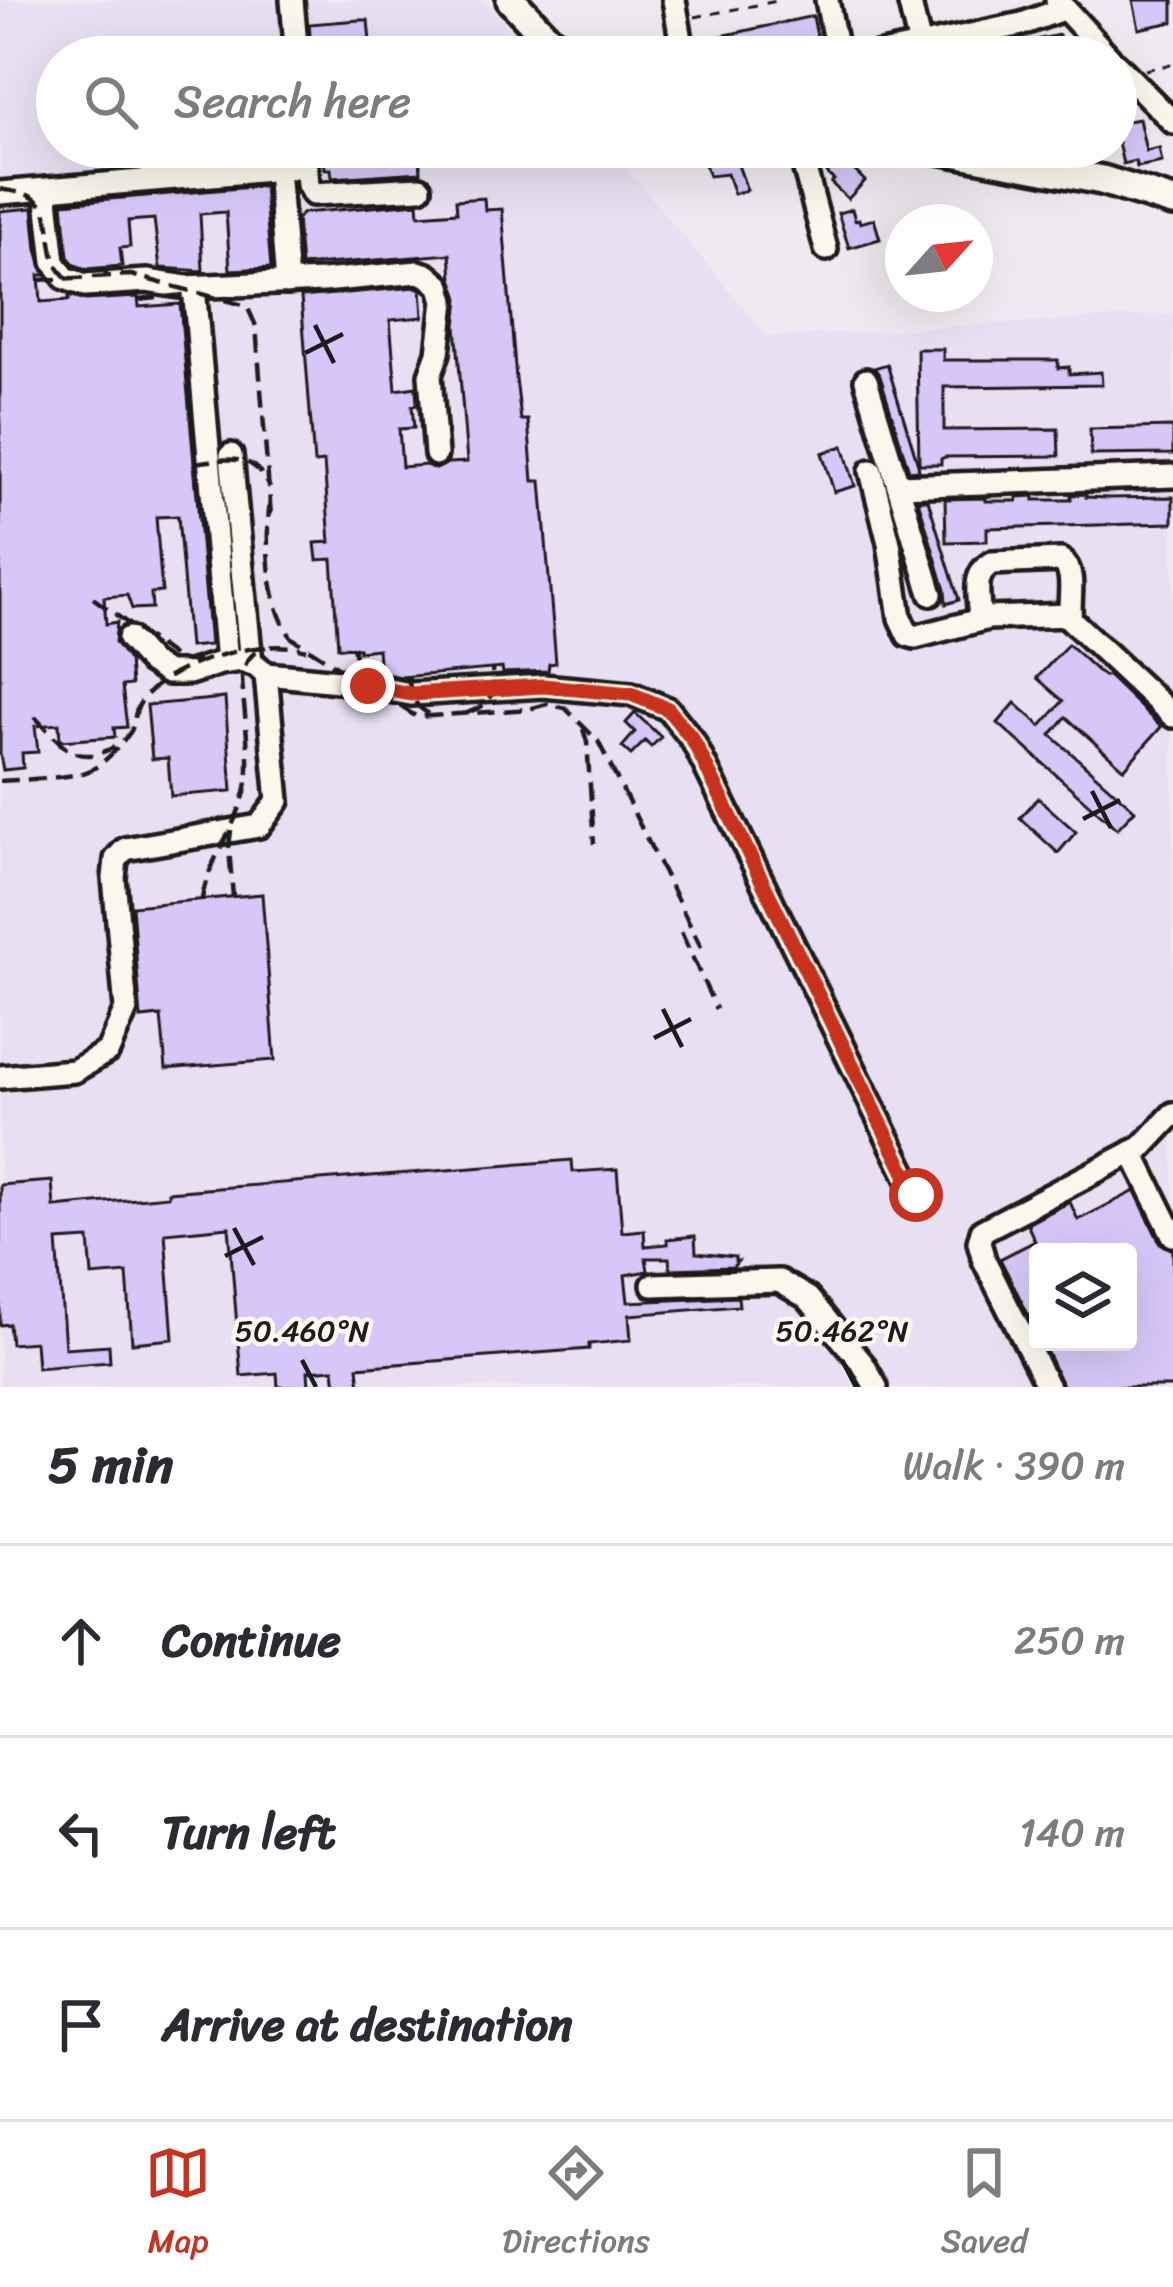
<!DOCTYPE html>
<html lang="en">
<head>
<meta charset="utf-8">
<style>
  :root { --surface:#fff; --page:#f2f2f3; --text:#2b2b33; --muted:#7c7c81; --line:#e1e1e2; --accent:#c8321e }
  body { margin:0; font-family:Sriracha,sans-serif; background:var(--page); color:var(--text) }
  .controls { position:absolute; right:36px; bottom:36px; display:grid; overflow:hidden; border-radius:12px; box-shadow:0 12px 48px #0002 }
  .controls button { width:108px; height:108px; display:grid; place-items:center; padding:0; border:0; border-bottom:3px solid var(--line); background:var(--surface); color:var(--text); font:60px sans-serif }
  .compass { position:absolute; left:885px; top:204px; width:108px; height:108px; border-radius:50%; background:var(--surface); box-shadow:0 12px 48px #0002; rotate:63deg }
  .stop { position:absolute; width:36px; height:36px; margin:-27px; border:9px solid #c8321e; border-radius:50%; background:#fff }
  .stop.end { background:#c8321e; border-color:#fff; box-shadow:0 3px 12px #0008 }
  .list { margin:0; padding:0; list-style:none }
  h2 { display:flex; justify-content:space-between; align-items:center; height:156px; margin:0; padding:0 48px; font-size:51px }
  h2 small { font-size:39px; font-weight:400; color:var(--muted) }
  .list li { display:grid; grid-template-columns:78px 1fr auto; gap:36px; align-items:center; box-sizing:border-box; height:192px; padding:0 48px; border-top:3px solid var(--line) }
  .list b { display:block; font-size:45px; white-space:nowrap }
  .list em { font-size:39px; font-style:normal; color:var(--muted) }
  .icon { flex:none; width:66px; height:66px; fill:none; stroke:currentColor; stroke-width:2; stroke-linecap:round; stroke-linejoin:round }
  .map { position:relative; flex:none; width:1173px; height:1387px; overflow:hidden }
  .search { position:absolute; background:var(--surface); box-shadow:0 12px 48px #0002; left:36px; right:36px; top:36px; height:132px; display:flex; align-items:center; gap:30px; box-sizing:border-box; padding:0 42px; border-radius:66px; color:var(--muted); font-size:45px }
  .sheet { height:732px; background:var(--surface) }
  nav { display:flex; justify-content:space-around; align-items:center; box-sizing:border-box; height:168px; border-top:3px solid var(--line); background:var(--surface); font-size:33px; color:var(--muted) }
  nav a { display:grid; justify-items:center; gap:6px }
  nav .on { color:var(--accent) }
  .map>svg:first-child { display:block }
  .built { fill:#e8dff2; fill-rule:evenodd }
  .building { fill:#d6c7f8; stroke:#1c1c1c; stroke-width:3 }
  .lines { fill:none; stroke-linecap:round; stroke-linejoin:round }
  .minor-casing { stroke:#1c1c1c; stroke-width:30 }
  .major-casing { stroke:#1c1c1c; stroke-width:36 }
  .path { stroke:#1c1c1c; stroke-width:3; stroke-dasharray:9 9; stroke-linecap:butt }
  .minor { stroke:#fbf7ec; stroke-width:21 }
  .major { stroke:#fbf7ec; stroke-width:27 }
  .rail { stroke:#1c1c1c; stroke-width:4.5; stroke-dasharray:18 9; stroke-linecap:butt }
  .route { stroke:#c8321e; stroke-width:15 }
  .ticks { fill:none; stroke:#1c1c1c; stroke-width:4.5 }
  .ticks-label { font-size:30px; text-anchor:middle; fill:#1c1c1c; stroke:#fbf7ec; stroke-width:9; stroke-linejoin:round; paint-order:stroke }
</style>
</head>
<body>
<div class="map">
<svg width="1173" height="1387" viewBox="0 0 1173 1387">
  <rect width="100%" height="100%" fill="#f0e9f0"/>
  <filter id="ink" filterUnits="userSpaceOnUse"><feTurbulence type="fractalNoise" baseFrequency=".00833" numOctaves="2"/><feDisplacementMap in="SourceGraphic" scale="24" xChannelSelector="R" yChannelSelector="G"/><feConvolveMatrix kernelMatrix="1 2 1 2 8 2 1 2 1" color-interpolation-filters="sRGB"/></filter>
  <g filter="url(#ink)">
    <!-- built -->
    <path class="built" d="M0,0H485L533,57H57V147H608L768,337L1173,314V1387H0ZM1038,1252H1128V1342H1038Z"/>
    <!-- building -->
    <g class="building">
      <path d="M1133,0H1173V22L1139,29Z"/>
      <path d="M813,16L819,47L773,57H712L708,39Z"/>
      <path d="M359,20H368L371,53H367L368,57H312L309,24Z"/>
      <path d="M1059,35L1064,57H980L979,52Z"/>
      <path d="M1116,94H1121L1127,121L1139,119L1146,151L1159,148L1162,162L1137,167L1135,161L1123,164L1116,134Z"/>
      <path d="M140,147H223L224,159L142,166Z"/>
      <path d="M323,147H419L421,172L332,178L331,169H325Z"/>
      <path d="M723,147L724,153L733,151L747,190L734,194L727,174L709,176L701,154Z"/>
      <path d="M842,158L865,181L848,199L831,183L834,180L827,174Z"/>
      <path d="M264,186L271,268L230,270L226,212L200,214L203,271L160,268L154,219L128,221L130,247L120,248L122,266L86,269L75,265L68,257L63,203Z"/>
      <path d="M484,198L485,210L502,209L516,379L521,420H528L533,481H541L556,663L549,664L548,671L503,673L502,668L401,677L380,673L378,649L359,651V648L338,647L332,559L317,560L315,543L330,542L324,462L314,463L301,297L416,287L421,289L423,317L390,320L396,390L416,387L417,405L412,406L414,428L399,429L402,467L426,465L436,469L448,463L467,462L456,326L459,298L452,278L450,254L301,266L297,219L303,213L418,203L419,215L457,212L456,200Z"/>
      <path d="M33,208L37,250L45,275H39L41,302L69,300V295L86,300L138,297L139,307L180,304L210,645L189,647L178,516L156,517L162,592L151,593L152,608L132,609L127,595L104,597L106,624L117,622L115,642L129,661L131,685L122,686L127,727L114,728L115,737L60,741L59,724L35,726L38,752L22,753L23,768L3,770L0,755V211Z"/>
      <path d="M852,209L855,220L859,219L860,223L874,219L880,239L849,248L838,213Z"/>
      <path d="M917,349H943V360H1058V368L1069,367V374L1101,372L1102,385L944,387V430L1058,429L1059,456L945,457L941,459V464H919Z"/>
      <path d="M887,364L918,464L919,470L909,471L880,376L874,368Z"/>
      <path d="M1173,427V454L1091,455L1090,429Z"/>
      <path d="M843,446L855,486L834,492L822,453Z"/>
      <path d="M1086,494V497L1109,498L1173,497V523L987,528V541L946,542L945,499L986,498V501H1017V497L1034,496V500H1071V495Z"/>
      <path d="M918,500H928L959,600L946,604L945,590Z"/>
      <path d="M1068,644L1103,676H1108L1161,727L1124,769L1066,717L1051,735L1135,810L1117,829L998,723L1015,703L1041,726L1063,701L1037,678Z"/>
      <path d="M225,698L232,791L171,796L168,758L152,759L147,705Z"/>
      <path d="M635,713L661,737L651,747L645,741L631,755L622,747L635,732L626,723Z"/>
      <path d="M1038,798L1076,832L1058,853L1020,818Z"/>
      <path d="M262,894L275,1060L166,1069L161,1016L141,1018L132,906Z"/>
      <path d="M572,1160L573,1172L617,1169L622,1232L644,1230L645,1246L668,1244L667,1239L695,1236L696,1253L735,1257V1261H738L733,1267L670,1269L669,1258H646L648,1271L625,1275L628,1302L738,1297L739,1306L629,1315L631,1340L589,1344V1349L358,1367L360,1387H336L334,1369L308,1371L309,1387H278L277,1373L241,1376L229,1227L165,1233L173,1339L132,1343L127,1273L92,1276L89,1239L57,1241L65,1348L109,1345L110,1362L37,1368L35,1342L11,1344L9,1324L0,1325V1185L52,1181L54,1207L168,1196V1192Z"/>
      <path d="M1135,1191L1160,1243L1173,1250V1387H1063L1042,1342H1128V1252H1038V1334L1000,1259L1035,1241L1027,1224L1070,1202L1078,1220Z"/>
    </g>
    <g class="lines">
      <defs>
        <g id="minor">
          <path d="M292,0L297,57"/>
          <path d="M674,0L684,57"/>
          <path d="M827,0L838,57"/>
          <path d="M909,0L920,46"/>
          <path d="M1057,0L1109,57"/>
          <path d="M868,57L1022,24L1063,9"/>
          <path d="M1116,64L1173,122"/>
          <path d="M305,147L308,185L313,194L420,188"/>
          <path d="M799,147L826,249"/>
          <path d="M278,169L287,283"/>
          <path d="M46,190L54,262L65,278L85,285L147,281L186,287L323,281L418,272L427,275L440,286L444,301L438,353L430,375L436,454"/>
          <path d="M0,193L306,167"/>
          <path d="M194,287L227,662"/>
          <path d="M866,380L931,594"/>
          <path d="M231,455L251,663"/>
          <path d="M871,471L889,543L900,618L908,635L915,637L988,618L1069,615"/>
          <path d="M899,486L1173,476"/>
          <path d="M980,619C979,598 971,574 992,563L1061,560C1078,573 1067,601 1071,620L1173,716"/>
          <path d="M129,638L150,662L167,673H189L220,663L241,660L256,665L266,674L339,681L411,694L543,686L631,694L668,709L693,741L916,1195"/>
          <path d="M0,1077L74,1071L108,1051L126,1009L114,878L116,859L125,849L259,826L278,801L266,674"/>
          <path d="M1132,1152L1173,1235"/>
          <path d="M653,1285L779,1281L808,1298L863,1364L876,1387"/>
          <path d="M1048,1387L984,1260L979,1242L982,1231L1142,1147L1173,1114"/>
        </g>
        <g id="major">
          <path d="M511,0L548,39L571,57"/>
          <path d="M928,147L1102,180L1173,202"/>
        </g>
      </defs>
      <!-- minor casing -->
      <use href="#minor" class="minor-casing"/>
      <!-- major casing -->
      <use href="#major" class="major-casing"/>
      <!-- path -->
      <g class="path">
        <path d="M695,17L782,0"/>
        <path d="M1145,70L1173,64"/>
      </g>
      <!-- minor -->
      <use href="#minor" class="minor"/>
      <!-- major -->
      <use href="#major" class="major"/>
      <!-- rail -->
      <g class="rail">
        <path d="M0,189C9,191 22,192 30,196C64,213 36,264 75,283"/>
        <path d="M39,280L131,275L247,306L256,326L271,516"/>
        <path d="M139,300L184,295"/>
        <path d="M194,463C229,459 253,451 270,488"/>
        <path d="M270,500C265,540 267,605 292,638L417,717L529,709L547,704L565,708L598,741L701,947"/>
        <path d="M93,598L174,657L187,661H204"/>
        <path d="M353,646L359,676L370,689"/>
        <path d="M408,676C411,697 415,711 437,716"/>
        <path d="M467,713L481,707L494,692L492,669"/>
        <path d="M35,717C59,742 74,769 114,747"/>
        <path d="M583,729L587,742L594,844"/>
        <path d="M0,781C23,779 73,779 91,770C105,763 122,744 131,731C135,723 134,713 139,705C162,664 264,636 306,650"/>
        <path d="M231,830L229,848L233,897"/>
        <path d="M202,899C208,860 235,830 245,792C253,763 243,709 242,677C245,661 250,653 266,647"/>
        <path d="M681,932L716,1009"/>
      </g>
    </g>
  </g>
  <g class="lines" filter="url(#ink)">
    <!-- route -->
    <path class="route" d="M368,686L411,694L543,686L631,694L668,709L693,740L916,1195"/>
  </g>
  <!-- ticks -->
  <path class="ticks" d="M315,325L334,363M305,353L343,334M1092,791L1111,828M1083,819L1120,800M663,1009L682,1047M654,1038L691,1019M234,1228L254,1265M225,1256L263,1237M302,1360L316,1387M842,1360L856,1387"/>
  <g class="ticks-label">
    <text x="302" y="1341">50.460°N</text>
    <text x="842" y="1341">50.462°N</text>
  </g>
</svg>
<div class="controls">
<button><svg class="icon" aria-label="layers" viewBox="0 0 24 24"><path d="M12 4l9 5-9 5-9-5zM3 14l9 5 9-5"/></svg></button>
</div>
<svg class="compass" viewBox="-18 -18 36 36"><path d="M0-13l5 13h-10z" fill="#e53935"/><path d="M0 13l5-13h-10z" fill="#7c7c81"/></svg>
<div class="stop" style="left:916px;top:1195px"></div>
<div class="stop end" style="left:368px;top:686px"></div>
<div class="search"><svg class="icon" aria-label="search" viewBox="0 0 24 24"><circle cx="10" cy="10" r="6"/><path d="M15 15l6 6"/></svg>Search here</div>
</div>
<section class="sheet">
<h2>5 min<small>Walk · 390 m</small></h2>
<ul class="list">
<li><svg class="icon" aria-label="ahead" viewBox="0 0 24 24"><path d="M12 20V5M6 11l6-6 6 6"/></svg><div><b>Continue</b></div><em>250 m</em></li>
<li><svg class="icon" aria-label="left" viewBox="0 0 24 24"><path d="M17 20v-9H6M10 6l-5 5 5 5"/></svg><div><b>Turn left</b></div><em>140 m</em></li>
<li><svg class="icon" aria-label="arrive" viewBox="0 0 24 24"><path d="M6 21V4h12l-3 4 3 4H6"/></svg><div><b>Arrive at destination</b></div></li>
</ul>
</section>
<nav>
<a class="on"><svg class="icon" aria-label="map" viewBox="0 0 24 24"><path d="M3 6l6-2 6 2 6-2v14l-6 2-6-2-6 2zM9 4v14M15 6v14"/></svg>Map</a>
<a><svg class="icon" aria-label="directions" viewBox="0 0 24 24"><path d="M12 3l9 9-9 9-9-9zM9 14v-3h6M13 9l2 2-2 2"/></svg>Directions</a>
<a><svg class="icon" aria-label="saved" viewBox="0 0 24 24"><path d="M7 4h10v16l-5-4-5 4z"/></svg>Saved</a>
</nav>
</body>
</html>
